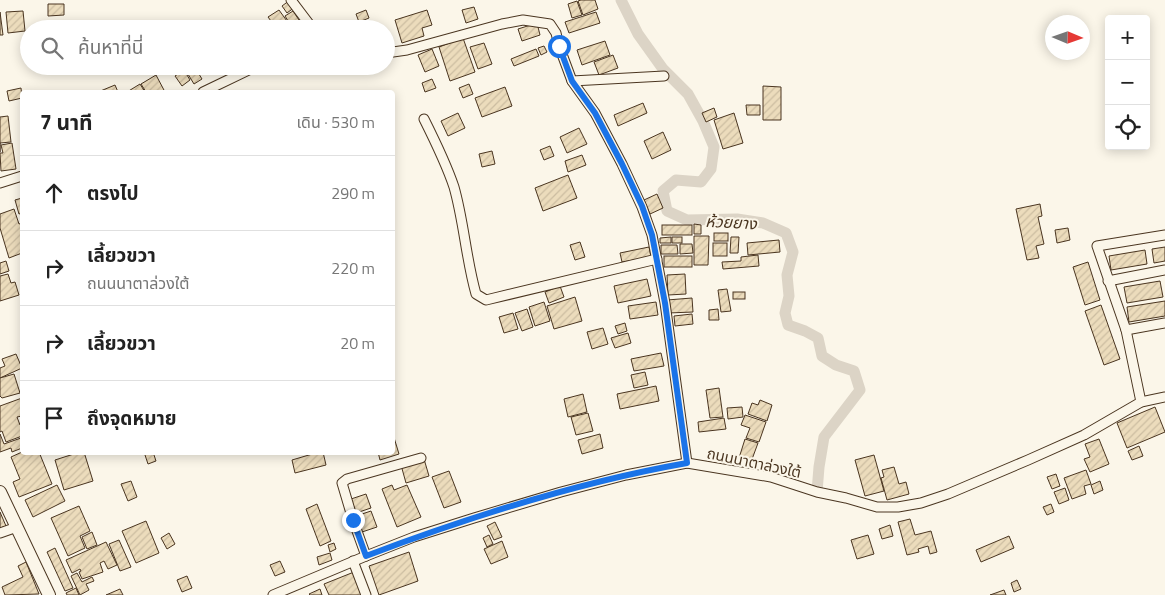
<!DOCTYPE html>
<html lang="th">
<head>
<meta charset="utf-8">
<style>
  :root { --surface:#fff; --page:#f2f2f2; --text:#222; --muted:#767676; --line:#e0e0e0 }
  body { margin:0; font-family:"Titillium Web","Noto Sans Thai",sans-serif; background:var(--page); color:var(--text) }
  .controls { position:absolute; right:15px; top:15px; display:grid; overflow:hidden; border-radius:5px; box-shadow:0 2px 12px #0003 }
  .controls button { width:45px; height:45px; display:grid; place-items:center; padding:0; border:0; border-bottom:1px solid var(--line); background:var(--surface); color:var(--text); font:25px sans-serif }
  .compass { position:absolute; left:1045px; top:15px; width:45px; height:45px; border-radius:50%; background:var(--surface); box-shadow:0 2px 12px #0003; rotate:92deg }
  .stop { position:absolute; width:15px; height:15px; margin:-11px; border:4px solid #1a73e8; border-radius:50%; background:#fff }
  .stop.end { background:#1a73e8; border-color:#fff; box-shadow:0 1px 5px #0008 }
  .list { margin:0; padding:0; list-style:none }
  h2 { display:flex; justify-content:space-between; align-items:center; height:65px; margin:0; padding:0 20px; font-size:21px }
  h2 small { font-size:16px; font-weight:400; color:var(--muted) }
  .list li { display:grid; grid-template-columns:32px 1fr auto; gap:15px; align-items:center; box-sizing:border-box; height:75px; padding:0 20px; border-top:1px solid var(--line) }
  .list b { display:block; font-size:19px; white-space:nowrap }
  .list p { margin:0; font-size:16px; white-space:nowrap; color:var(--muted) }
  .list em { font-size:16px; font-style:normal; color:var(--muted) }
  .icon { flex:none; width:28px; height:28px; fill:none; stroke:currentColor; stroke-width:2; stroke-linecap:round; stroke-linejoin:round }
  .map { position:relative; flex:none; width:1165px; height:595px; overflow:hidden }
  .search { position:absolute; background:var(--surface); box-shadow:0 2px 12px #0003; left:20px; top:20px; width:375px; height:55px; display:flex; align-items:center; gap:12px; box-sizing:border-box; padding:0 18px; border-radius:28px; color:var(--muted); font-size:19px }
  .panel { position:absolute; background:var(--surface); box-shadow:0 2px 12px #0003; left:20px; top:90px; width:375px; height:365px; border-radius:5px }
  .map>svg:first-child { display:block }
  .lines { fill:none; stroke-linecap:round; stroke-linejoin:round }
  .canal { stroke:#dcd4c6; stroke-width:11 }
  .building { fill:url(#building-hatch); stroke:#4a3520 }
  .street-casing { stroke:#4a3520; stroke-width:11 }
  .secondary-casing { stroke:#4a3520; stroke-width:14 }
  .street { stroke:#fbf6e9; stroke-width:9 }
  .secondary { stroke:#fbf6e9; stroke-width:12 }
  .route { stroke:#1a73e8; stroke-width:6 }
  .labels { text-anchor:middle; stroke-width:4; stroke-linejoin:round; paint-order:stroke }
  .street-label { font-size:15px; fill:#4a3520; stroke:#fbf6e9 }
  .water-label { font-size:16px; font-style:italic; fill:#4a3520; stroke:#fbf6e9 }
</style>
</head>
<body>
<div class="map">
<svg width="1165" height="595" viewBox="0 0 1165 595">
  <defs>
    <pattern id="building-hatch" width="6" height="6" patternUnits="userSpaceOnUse" patternTransform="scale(1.25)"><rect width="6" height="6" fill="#ecdcbc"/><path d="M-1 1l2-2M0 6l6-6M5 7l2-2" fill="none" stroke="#ccbda1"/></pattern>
  </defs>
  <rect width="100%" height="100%" fill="#fbf6e9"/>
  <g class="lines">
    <!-- canal -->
    <path class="canal" d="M621,0L638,34L663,69L688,94L703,121L714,147L711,169L701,182L676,180L663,191L667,211L687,220L737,219L763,223L786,233L793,252L787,275L789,296L785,313L788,325L805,331L818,338L822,356L836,365L854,371L860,390L824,437L819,467L817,492"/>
  </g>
  <!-- building -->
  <g class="building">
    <path d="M290,0L295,7L287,13L282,6Z"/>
    <path d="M581,0H595L598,9L583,15L578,1Z"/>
    <path d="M577,1L582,15L572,18L568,4Z"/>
    <path d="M48,4H64V15L48,16Z"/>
    <path d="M474,7L478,19L466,23L462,10Z"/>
    <path d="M279,10L292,28L290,29H277L268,17Z"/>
    <path d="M366,10L369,18L359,22L356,14Z"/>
    <path d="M427,10L432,25L422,28L424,36L402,43L395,20Z"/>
    <path d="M23,11L25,31L8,33L6,12Z"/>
    <path d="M293,11L305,29H293L285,16Z"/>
    <path d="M0,12L3,35H0Z"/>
    <path d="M596,12L600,23L569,33L565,22Z"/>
    <path d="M537,23L540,35L522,41L518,29Z"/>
    <path d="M463,38L475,72L450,81L439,47Z"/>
    <path d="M605,41L610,55L582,65L577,50Z"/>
    <path d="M484,43L492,64L478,69L470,47Z"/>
    <path d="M544,46L547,52L541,55L538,48Z"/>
    <path d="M432,49L439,66L425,72L418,55Z"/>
    <path d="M536,49L539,56L514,66L511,59Z"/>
    <path d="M613,55L618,68L599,75L594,62Z"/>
    <path d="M183,66H194L202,79L194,84Z"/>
    <path d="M184,70L190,80L182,86L175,76Z"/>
    <path d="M156,75L165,92H146L141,84Z"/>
    <path d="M432,79L436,88L425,92L422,83Z"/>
    <path d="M140,84L145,92H127Z"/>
    <path d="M469,84L473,94L463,98L459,88Z"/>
    <path d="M115,85L118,92H98Z"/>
    <path d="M763,86L781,87V120H763Z"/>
    <path d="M505,87L512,106L482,117L475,98Z"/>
    <path d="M21,88L22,98L9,101L7,91Z"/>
    <path d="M643,103L647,113L618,126L614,115Z"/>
    <path d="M746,105H760V115H747Z"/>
    <path d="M714,108L717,117L706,122L702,113Z"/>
    <path d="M458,113L465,128L448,136L441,121Z"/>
    <path d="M734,113L743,143L723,149L714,120Z"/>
    <path d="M8,116L11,142L0,143V152V117Z"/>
    <path d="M579,128L587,144L567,153L560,137Z"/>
    <path d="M663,132L671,150L652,159L644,141Z"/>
    <path d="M12,143L16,169L1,171L0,153H3L1,145Z"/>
    <path d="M550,146L554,156L544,160L540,150Z"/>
    <path d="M492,151L495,164L482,167L479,154Z"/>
    <path d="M582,155L586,165L568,172L565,161Z"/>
    <path d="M568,175L577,198L543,211L535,188Z"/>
    <path d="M657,194L663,208L650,214L644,200Z"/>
    <path d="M22,198V213L19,214L15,200Z"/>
    <path d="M1040,204L1042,216L1038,217L1044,244L1036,246L1039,258L1027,260L1016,209Z"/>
    <path d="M14,209L19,224L22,223V253L9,258L0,228V214Z"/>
    <path d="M694,224L701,225V234H694Z"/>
    <rect x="662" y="225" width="30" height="10"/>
    <path d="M1068,228L1070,240L1057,243L1055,230Z"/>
    <rect x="714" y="233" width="14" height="8"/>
    <path d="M694,236H709L708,265H694Z"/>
    <path d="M671,237V243H660V238Z"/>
    <rect x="672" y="237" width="10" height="6"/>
    <path d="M731,237H739L738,253H730Z"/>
    <path d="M779,240L780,252L748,255L747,243Z"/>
    <path d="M580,242L585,257L575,260L570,245Z"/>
    <rect x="713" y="243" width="14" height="13"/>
    <path d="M680,244H692L693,253L680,254Z"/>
    <path d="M661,245H677L678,254H661Z"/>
    <path d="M649,247L651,257L622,262L620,253Z"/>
    <path d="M1165,247V261L1154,263L1152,249Z"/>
    <path d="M1145,250L1147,264L1111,270L1109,256Z"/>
    <path d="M758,255L759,266L723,269L722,262L741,261V257Z"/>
    <rect x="664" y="256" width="28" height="11"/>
    <path d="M6,261L9,271L0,274V263Z"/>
    <path d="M1088,262L1100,300L1085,305L1073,267Z"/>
    <path d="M8,274L11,283L15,282L19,295L0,301V276Z"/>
    <path d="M685,274L686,294L668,295L667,275Z"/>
    <path d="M647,279L651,296L618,303L614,286Z"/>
    <path d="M1160,281L1163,297L1127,303L1124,287Z"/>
    <path d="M560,286L564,297L549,303L545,292Z"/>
    <path d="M727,289L731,311L721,312L718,290Z"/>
    <rect x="733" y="292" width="12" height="7"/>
    <path d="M575,297L582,321L554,329L547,306Z"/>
    <path d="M692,298L693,312L668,313L667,300Z"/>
    <path d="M1165,301V316L1129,322L1127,307Z"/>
    <path d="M544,302L550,321L535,326L529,307Z"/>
    <path d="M656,302L658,315L630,319L628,306Z"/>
    <path d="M1101,305L1120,359L1104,365L1085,311Z"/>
    <path d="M527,309L533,327L522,331L515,313Z"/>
    <path d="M718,309L719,320H709V310Z"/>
    <path d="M513,313L518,329L504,333L499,317Z"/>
    <path d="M692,314L693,324L675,326L674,316Z"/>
    <path d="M625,323L627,331L618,334L615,326Z"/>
    <path d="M603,328L608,344L592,349L587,332Z"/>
    <path d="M628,333L631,343L615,348L611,338Z"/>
    <path d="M661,353L664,366L634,371L631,359Z"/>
    <path d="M16,354L22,368L0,378V368L5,366L2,359Z"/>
    <path d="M645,372L648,385L634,388L631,375Z"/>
    <path d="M14,374L20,393L2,398L0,396V378Z"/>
    <path d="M656,386L659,401L620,409L617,394Z"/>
    <path d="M719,388L723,417L710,418L706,390Z"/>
    <path d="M583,394L587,412L568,417L564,399Z"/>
    <path d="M22,398V416L17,417L20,425L22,424V437V436L6,442L2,431L0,432V406Z"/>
    <path d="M760,400L772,405L767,421L748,414L752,403L758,405Z"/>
    <path d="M742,407L743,417L728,419L727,408Z"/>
    <path d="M1155,407L1165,432L1127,448L1117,423Z"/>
    <path d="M588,413L593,431L576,435L571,417Z"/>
    <path d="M745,415L766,422L759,442L746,438L750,428L741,425Z"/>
    <path d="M724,418L726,429L699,432L698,422Z"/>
    <path d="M392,431L399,454L380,460L378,452H392Z"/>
    <path d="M0,434L4,444L21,438L22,448L12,452L11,448L0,452Z"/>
    <path d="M600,434L603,448L582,454L578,440Z"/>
    <path d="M745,439L758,443L751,462L739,458Z"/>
    <path d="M1099,439L1109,464L1090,472L1084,459L1090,457L1085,444Z"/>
    <path d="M1139,446L1143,456L1132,460L1128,451Z"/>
    <path d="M22,452H39L52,484L19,497L13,482L20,479L11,457Z"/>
    <path d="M80,452H84L93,481L64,490L55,460Z"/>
    <path d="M144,452H153L156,461L148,464Z"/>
    <path d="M319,452H323L326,465L295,473L292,460Z"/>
    <path d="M874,455L884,491L865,496L855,460Z"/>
    <path d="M424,459L429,476L406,483L401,465Z"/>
    <path d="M894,467L899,484L906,482L909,494L887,500L881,478L884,477L882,470Z"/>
    <path d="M1086,470L1091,484L1084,486L1086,494L1072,499L1064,478Z"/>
    <path d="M449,471L461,502L444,508L432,477Z"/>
    <path d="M1056,474L1060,486L1052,489L1047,477Z"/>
    <path d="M131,481L137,497L128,501L121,484Z"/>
    <path d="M1100,481L1103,490L1094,494L1091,485Z"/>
    <path d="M57,485L65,501L33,517L25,500Z"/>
    <path d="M392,485L394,490L407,485L421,517L397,527L382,489Z"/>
    <path d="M1065,488L1069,500L1059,504L1054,492Z"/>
    <path d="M366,494L371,508L356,513L351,499Z"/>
    <path d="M317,504L331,541L320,546L306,509Z"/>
    <path d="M1051,504L1054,512L1047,515L1043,507Z"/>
    <path d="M79,506L90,531L80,536L85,548L68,556L51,518Z"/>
    <path d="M371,511L377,527L362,532L356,516Z"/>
    <path d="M0,512L6,526L0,528Z"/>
    <path d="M910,519L915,535L931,531L937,552L930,554L928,546L918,549L919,552L907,555L898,522Z"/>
    <path d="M146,521L159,553L136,563L122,531Z"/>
    <path d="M495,522L502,537L494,540L487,526Z"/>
    <path d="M890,525L893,536L882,539L879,529Z"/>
    <path d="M92,532L97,545L87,549L82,537Z"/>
    <path d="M169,533L175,544L167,549L161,538Z"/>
    <path d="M489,535L493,544L487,547L483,538Z"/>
    <path d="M868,535L874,554L857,559L851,540Z"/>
    <path d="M1009,536L1014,548L981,562L976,550Z"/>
    <path d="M119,540L131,567L120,571L109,544Z"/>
    <path d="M502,541L508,557L491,564L484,549Z"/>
    <path d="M106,542L117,565L108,569L104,561L100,563L103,572L82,579L79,572L81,571L80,569L72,573L66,560Z"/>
    <path d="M334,543L336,549L330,552L328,545Z"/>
    <path d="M55,548L73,588L65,591L47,552Z"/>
    <path d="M409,552L418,581L379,595L369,566Z"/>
    <path d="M330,553L332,560L319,565L317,557Z"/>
    <path d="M280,561L285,572L275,576L270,565Z"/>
    <path d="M26,562L39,594L5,595L2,587L23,577L18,566Z"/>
    <path d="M354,572L364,595H329L324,584Z"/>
    <path d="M77,573L82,582L92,577L94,581L86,584L89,590L80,595L71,576Z"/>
    <path d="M187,576L192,588L182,592L177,580Z"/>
    <path d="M1017,580L1021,589L1014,592L1011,583Z"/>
    <path d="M76,588L79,595H67L66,593Z"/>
    <path d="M120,589L123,595H106Z"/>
    <path d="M320,589L322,595H310L309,594Z"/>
    <path d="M1004,590L1006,595H990Z"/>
  </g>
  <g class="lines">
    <defs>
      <g id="street">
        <path d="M291,0L313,29"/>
        <path d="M386,53L407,50L502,24L523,20L550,24L556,33L559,46L572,81L595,113L622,164L642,207L652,235L665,303L687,463"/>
        <path d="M572,81L664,76"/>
        <path d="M203,92L257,66"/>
        <path d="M424,119C435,141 446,163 454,187C464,222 466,259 476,294L486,300L657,259"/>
        <path d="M0,183L22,176"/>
        <path d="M1108,281L1165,270"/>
        <path d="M1126,330L1165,323"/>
        <path d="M1141,402L1126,330L1097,246L1165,235"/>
        <path d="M0,533L17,527"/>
        <path d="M366,556L353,520L342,483L347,479L421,458"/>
        <path d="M353,561L366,595"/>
        <path d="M273,595L366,556L414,537L474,518L561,492L626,475L687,463L771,477L817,492L846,498L877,507H898L921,503L948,494L1028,460L1084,435L1141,402L1165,397"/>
      </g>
      <path id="secondary" d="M0,492L49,595"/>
    </defs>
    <!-- street casing -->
    <use href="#street" class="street-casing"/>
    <!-- secondary casing -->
    <use href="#secondary" class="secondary-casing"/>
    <!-- street -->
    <use href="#street" class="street"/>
    <!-- secondary -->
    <use href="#secondary" class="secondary"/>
  </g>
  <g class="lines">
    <!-- route -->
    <path class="route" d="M353,520L366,556C469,517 579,482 687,463L665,303L652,235L642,206L622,164L595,113L572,81L559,46"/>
  </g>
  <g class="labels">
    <!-- street labels -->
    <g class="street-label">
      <text transform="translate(754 463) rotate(12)" y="5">ถนนนาตาล่วงใต้</text>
    </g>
    <!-- water labels -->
    <g class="water-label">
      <text transform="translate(731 222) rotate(3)" y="6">ห้วยยาง</text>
    </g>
  </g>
</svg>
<div class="controls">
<button>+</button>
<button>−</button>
<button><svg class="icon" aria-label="locate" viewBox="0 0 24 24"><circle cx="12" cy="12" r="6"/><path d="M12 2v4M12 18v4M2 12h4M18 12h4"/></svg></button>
</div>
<svg class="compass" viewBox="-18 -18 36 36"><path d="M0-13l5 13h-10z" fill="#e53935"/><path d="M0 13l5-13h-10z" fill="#767676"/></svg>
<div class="stop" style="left:559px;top:46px"></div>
<div class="stop end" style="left:353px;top:520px"></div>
<div class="search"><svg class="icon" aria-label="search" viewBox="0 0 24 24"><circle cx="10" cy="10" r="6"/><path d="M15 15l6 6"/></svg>ค้นหาที่นี่</div>
<section class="panel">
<h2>7 นาที<small>เดิน · 530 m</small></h2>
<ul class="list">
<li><svg class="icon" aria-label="ahead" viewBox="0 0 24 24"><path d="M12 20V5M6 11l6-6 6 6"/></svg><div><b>ตรงไป</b></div><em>290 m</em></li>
<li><svg class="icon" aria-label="right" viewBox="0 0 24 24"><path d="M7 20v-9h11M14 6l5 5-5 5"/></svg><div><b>เลี้ยวขวา</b><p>ถนนนาตาล่วงใต้</p></div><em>220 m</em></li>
<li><svg class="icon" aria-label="right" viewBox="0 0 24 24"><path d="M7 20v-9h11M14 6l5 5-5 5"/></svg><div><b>เลี้ยวขวา</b></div><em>20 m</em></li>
<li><svg class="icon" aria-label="arrive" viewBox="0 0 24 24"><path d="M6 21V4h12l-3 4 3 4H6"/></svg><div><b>ถึงจุดหมาย</b></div></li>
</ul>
</section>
</div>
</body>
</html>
